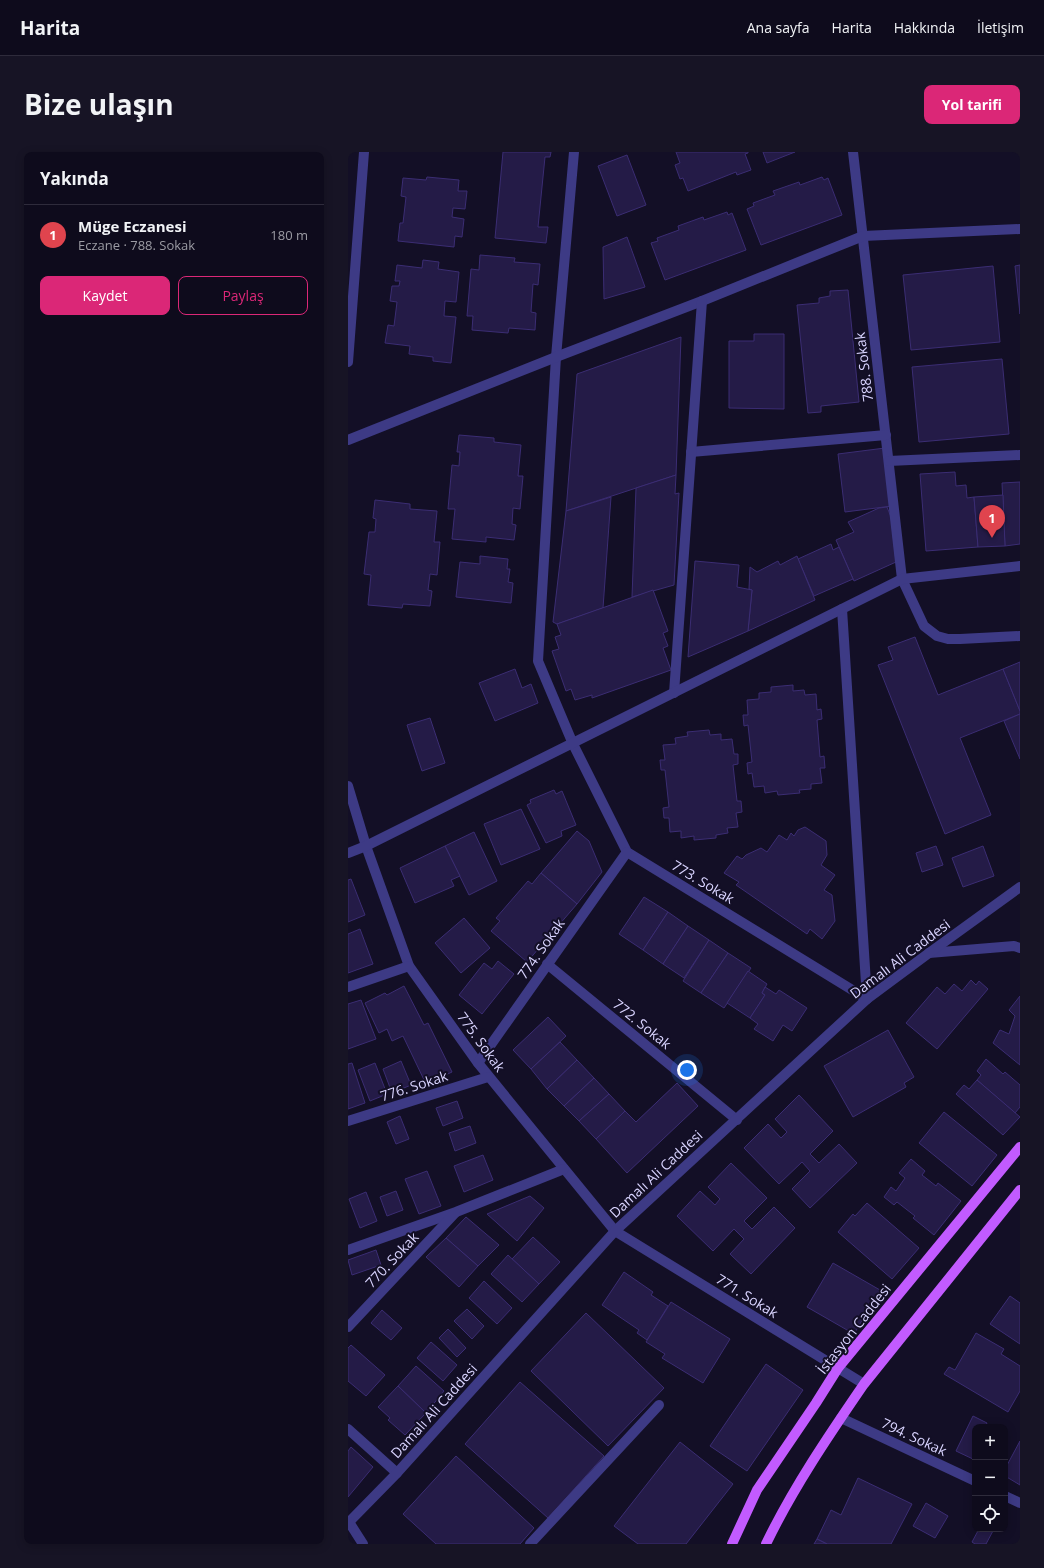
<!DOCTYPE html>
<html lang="tr">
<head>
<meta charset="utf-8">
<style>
  :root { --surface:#0e0b1c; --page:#171425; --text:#f1f3f6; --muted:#9b9ba3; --line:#2e2b3b; --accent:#db2777 }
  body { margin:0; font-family:"Open Sans",sans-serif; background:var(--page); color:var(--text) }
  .controls { position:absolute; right:12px; bottom:12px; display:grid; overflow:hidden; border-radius:8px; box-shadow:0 2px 10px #0003 }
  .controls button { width:36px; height:36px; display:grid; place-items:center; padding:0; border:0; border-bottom:1px solid var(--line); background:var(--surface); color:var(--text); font:20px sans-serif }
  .you { position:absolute; left:339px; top:918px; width:14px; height:14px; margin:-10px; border:3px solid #fff; border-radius:50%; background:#1a73e8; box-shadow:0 0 0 6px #1a73e833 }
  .badge { display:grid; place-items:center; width:26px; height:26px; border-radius:50%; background:var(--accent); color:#fff; font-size:13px; font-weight:700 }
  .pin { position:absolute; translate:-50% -33px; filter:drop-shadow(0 1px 2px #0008) }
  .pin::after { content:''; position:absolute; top:21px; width:14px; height:12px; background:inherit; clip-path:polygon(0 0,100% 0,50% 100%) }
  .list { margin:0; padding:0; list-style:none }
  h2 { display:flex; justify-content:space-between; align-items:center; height:52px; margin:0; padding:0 16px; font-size:17px }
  h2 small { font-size:13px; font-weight:400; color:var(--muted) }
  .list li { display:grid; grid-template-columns:26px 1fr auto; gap:12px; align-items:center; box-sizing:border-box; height:60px; padding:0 16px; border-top:1px solid var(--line) }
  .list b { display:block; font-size:15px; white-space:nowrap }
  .list p { margin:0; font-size:13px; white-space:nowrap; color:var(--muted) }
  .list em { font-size:13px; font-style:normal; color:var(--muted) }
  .actions { display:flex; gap:8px; padding:12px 16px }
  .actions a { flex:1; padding:9px 0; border:1px solid var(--accent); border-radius:8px; text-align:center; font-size:14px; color:var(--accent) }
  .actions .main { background:var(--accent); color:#fff }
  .icon { flex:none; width:22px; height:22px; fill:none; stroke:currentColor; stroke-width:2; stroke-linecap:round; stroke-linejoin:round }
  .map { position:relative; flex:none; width:672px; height:1392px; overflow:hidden; border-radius:8px }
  header { display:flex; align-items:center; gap:24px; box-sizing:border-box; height:56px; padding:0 20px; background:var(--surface); border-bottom:1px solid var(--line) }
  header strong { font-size:19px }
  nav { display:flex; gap:22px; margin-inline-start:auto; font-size:14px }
  .intro { display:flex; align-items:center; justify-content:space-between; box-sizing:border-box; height:96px; padding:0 24px }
  h1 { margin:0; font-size:28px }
  .button { padding:10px 18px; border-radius:8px; background:var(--accent); color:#fff; font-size:14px; font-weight:700 }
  main { display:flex; gap:24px; padding:0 24px }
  aside { flex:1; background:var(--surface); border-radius:8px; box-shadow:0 2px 10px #0003 }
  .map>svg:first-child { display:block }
  .building { fill:#241b47; stroke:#3b2d73 }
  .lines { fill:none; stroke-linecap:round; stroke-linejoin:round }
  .minor { stroke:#3d3a85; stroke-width:10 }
  .major { stroke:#c25bff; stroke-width:10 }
  .labels { text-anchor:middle; stroke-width:4; stroke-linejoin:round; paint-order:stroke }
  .street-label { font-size:14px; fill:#d9d4ff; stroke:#130f26 }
</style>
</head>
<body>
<header>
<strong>Harita</strong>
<nav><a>Ana sayfa</a><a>Harita</a><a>Hakkında</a><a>İletişim</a></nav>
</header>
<div class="intro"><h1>Bize ulaşın</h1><a class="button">Yol tarifi</a></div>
<main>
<aside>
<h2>Yakında<small></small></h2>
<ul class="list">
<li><span class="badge" style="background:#e0444e">1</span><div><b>Müge Eczanesi</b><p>Eczane · 788. Sokak</p></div><em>180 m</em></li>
</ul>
<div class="actions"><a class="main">Kaydet</a><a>Paylaş</a></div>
</aside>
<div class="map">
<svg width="672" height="1392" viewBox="0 0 672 1392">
  <rect width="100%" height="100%" fill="#130f26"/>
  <!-- building -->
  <g class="building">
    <path d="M155,0H203L202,5H197L190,75H200L198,91L147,86Z"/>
    <path d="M328,0H400V1L397,2L403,18L389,23L388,20L340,39L335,26L332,27L327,13L332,11Z"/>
    <path d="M415,0H447L419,11Z"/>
    <path d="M279,3L298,53L269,64L250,14Z"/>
    <path d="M79,25L111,28L110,39H119L117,57L105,56L104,65L116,67L114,85L107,84L106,95L50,89L52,71H55L58,45L53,44L55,26L78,28Z"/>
    <path d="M474,25L476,28L480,26L494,63L413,93L399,57L406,54L405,51L427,43L425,39L451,30L452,33Z"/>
    <path d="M379,60L380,63L384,61L398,98L317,128L303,91L310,89L309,86L331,78L330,74L355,65L356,68Z"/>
    <path d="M279,85L297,135L256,147L255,95Z"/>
    <path d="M132,103L167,106L166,110L192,112L190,133L185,132L183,160L188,161L187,178L161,176L160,181L124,178L125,164H119L123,117L131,118Z"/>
    <path d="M75,108L91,110L90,117L111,120L108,150L97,149L96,164L108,165L103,211L85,209V205L61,202L62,194L37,191L40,173L46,174L49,150L42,149L44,134H51L52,129H47L49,113L74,116Z"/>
    <path d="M672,113V162L667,114Z"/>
    <path d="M645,114L652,190L563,198L555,123Z"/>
    <path d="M500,138L511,250L473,254V260L460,261L449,153L471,151V146L482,144V139Z"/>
    <path d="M406,182H436V257L381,256V189H406Z"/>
    <path d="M333,185L328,323L218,359L229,222Z"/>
    <path d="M654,207L661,282L571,290L564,215Z"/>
    <path d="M111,283L146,286V290L173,293L170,324H175L172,357L165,356L164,372L168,373L166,388L138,385V390L104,387L107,357H100L104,313L111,314L112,300H109Z"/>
    <path d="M537,296L544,354L497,360L490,302Z"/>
    <path d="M607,320L608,334L618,333L619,346L626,345L630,395L578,399L572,322Z"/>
    <path d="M328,323L327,342L331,341L326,433L284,445L288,336Z"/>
    <path d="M672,330V392L657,394L654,331Z"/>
    <path d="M655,343L657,394L630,395L626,345Z"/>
    <path d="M263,345L255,456L209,472L205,470L218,359Z"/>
    <path d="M27,348L62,352V357L89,359L86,390H92L89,423L82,422L80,438L84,439L82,454L55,452L54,456L20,453L23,423L16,422L21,380H27L28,367L25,366Z"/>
    <path d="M539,355L543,365L548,410L506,429L488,388L506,380L500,370L531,356Z"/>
    <path d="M483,392L485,398L491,395L505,427L466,444L450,407Z"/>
    <path d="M132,404L160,407L159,417H162L160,430L165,431L163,451L108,445L112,410L132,412Z"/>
    <path d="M449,404L467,448L400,479L404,438L401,437L402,415L409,420L430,409L432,413Z"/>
    <path d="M347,409L391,413L389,435L404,438L400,479L340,505Z"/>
    <path d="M305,438L320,479L315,481L320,494L315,496L323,518L244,546V543L227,548L223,537L218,539L204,499L211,497L207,485L213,483L209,472Z"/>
    <path d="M567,485L590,543L655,517L672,559V562L612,586L643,663L597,682L530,513L545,508L540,495Z"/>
    <path d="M672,510V559L655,517Z"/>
    <path d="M167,517L174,536L183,532L190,551L147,569L131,531Z"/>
    <path d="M445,533V539L456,538L457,543L468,542L469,558L473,557L474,567L469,568L472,605L476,604L477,616H472L474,631L463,632V637L451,638L452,641L430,643L429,639L417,641L416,634L406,635L404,621L400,622L399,611L404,610L400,573L396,574L395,563H400L399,548L411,547V541L423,540V535Z"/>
    <path d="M672,562V607L656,569Z"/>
    <path d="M82,566L97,611L74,619L59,573Z"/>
    <path d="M361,578L362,583L373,582V588L384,587L386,602H390V612L385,613L389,649H393L394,660L388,661L390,675L379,676L380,681L368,683V686L346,688V684L333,686V679L322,680L321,666H316L315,656L321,655L317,618H313L312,608H317L315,593L328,592L327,586L340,584L339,580Z"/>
    <path d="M206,638L208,642L214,639L228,673L213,679L214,684L198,691L179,653L183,651L182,648Z"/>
    <path d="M173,657L192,697L153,713L136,672Z"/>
    <path d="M457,675L478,689L479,703L473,713L487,723L476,738L484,743L487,769L474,787L462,777L459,782L388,733L391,730L376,721L389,704L394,707L398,703L413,696L419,700L431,683L439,688L443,681L446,684L450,678Z"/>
    <path d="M229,679L241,689L254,720L229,752L193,721Z"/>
    <path d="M126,680L149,729L121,743L97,694Z"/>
    <path d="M97,694L112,724L103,728L106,734L67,751L52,716Z"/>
    <path d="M588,694L595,713L574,720L568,701Z"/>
    <path d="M635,694L646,724L615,735L604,706Z"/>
    <path d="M193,721L229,752L179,810L143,779L152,769L148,766L180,729L184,732Z"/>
    <path d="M3,727L17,763L0,770V728Z"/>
    <path d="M296,745L320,760L295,798L271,782Z"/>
    <path d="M320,760L340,774L315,812L295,798Z"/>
    <path d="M116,766L142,796L113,821L87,791Z"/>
    <path d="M340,774L361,788L336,826L315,812Z"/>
    <path d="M12,777L25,812L0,821V782Z"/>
    <path d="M361,788L380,801L353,841L335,829Z"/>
    <path d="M380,801L403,816L376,856L353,841Z"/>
    <path d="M150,809L166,822L134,862L111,843L136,811L144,817Z"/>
    <path d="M400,819L419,832L414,841L417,843L402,866L379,851Z"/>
    <path d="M623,828L628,833L631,829L640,837L589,897L558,871L589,835L597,842L606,832L614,839Z"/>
    <path d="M56,834L76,873L80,871L104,920L78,932L55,884L44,889L39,877L31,881L17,851L37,841L39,843Z"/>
    <path d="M417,835L428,842L431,838L459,856L444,879L435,873L425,889L406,877L410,872L402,866L417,843L414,841Z"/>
    <path d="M672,844V913L645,891L652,878L661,882L667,864L661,858Z"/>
    <path d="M13,848L28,887L0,897V852Z"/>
    <path d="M200,865L218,884L183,917L165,898Z"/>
    <path d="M540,878L566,925L556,931L558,935L505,965L476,914Z"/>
    <path d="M212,890L229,908L199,937L183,917Z"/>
    <path d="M638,907L655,922L657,920L672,933V955L667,961L629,928L633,923L629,919Z"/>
    <path d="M229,908L246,926L216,954L199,937Z"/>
    <path d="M53,909L63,933L44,941L35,917Z"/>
    <path d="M4,911L17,951L0,957V912Z"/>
    <path d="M27,911L39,942L22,949L10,918Z"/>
    <path d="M246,926L261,942L231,969L216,954Z"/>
    <path d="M629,928L672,965L655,983L608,942L616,933L621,937Z"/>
    <path d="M329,931L350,954L279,1021L248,987L277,959L288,970Z"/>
    <path d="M261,942L277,959L248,987L231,969Z"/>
    <path d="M451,943L485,979L462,1002L471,1011L491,992L509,1011L462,1056L444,1037L462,1019L454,1010L431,1032L396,996L420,972L433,986L439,980L427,967Z"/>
    <path d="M109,949L115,966L95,974L88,956Z"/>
    <path d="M596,960L649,1003L624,1034L571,991Z"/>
    <path d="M52,964L61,987L48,992L39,970Z"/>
    <path d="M122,974L128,991L107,999L101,981Z"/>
    <path d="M135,1003L145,1028L116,1040L106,1014Z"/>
    <path d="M563,1007L577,1019L574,1023L588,1034L590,1031L613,1049L586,1083L565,1066L567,1064L549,1050L546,1053L536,1045L543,1035L548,1039L557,1026L551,1021Z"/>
    <path d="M383,1011L419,1046L396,1069L404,1077L426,1055L447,1076L403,1122L382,1102L396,1087L386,1077L365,1099L329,1064L352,1039L367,1053L372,1047L360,1035Z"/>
    <path d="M79,1019L93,1054L71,1062L57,1027Z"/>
    <path d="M48,1039L55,1058L39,1064L32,1045Z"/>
    <path d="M18,1040L29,1069L12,1076L1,1047Z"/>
    <path d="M182,1044L196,1056L169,1089L139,1062Z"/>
    <path d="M519,1051L571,1096L544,1127L490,1080L505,1062L507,1064Z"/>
    <path d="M118,1065L151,1093L130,1114L98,1086Z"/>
    <path d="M185,1085L212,1110L191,1132L164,1107Z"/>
    <path d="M98,1086L130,1114L111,1135L78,1105Z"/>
    <path d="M28,1098L33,1113L4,1123L0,1108Z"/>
    <path d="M160,1103L191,1132L174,1150L143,1122Z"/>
    <path d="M485,1111L532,1138L506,1182L459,1155Z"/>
    <path d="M276,1120L305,1140L303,1143L320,1154L299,1188L289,1181L291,1178L254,1153Z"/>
    <path d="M136,1129L164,1156L149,1172L121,1146Z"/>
    <path d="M662,1144L672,1151V1192L642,1172Z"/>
    <path d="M323,1150L382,1187L355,1231L314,1206L317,1202L298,1190Z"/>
    <path d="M119,1157L136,1174L124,1187L106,1169Z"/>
    <path d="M34,1158L54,1176L43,1188L23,1171Z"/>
    <path d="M238,1161L316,1236L260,1294L183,1219Z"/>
    <path d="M100,1177L118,1196L109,1205L91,1186Z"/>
    <path d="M628,1181L656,1197L653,1202L672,1214V1239L660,1260L596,1222L601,1215L607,1218Z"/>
    <path d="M83,1190L109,1213L95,1229L69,1206Z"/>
    <path d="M3,1193L37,1223L18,1244L0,1229V1196Z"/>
    <path d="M418,1212L455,1238L399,1319L362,1294Z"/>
    <path d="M68,1214L96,1239L78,1261L50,1234Z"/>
    <path d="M172,1230L256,1304L200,1366L117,1292Z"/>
    <path d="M50,1234L78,1261L57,1283L40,1268L42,1266L30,1255Z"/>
    <path d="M625,1264L639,1271L637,1275H627V1308L608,1299Z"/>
    <path d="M672,1289V1333L657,1324V1317Z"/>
    <path d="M332,1290L385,1332L338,1392H290L266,1374Z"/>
    <path d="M3,1295L25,1315L0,1345V1299Z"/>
    <path d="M108,1304L186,1376L172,1392H88L55,1362Z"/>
    <path d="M510,1326L564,1352L543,1392H479L469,1387L483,1358L493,1363Z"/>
    <path d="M578,1351L600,1364L587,1386L565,1374Z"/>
    <path d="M631,1377H646L638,1392H627L624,1390Z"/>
    <path d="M469,1387L479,1392H466Z"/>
  </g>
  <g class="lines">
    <!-- minor -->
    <g class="minor">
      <path d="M226,0L208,205L190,509L225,592L279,700L519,847"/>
      <path d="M505,0L554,427L576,474L589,484L600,487H612L672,484"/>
      <path d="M0,210L16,0"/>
      <path d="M0,288L208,205L354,149L515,84L672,77"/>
      <path d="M343,300L538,283"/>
      <path d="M541,309L672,303"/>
      <path d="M494,457L519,847"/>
      <path d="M326,541L354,149"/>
      <path d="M0,634L18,694L61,814L130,911L267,1079L516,1232"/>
      <path d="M0,701L18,694L554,427L672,414"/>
      <path d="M581,801L666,794L672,796"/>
      <path d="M199,812L389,968"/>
      <path d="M0,835L61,814"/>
      <path d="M130,911L279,700"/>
      <path d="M0,969L140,925"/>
      <path d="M0,1098L108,1060L216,1017"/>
      <path d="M0,1175L107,1061"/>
      <path d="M493,1266L627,1329"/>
      <path d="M0,1277L49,1321"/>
      <path d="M657,1344L672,1351"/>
      <path d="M1,1370L49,1321L267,1079L519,847L581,801L672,735"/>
      <path d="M1,1370L15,1392"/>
      <path d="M182,1392L311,1253"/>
    </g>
    <!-- major -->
    <g class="major">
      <path d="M384,1392L409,1338L468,1251L490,1216L672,995"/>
      <path d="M418,1392C445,1336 481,1283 516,1232L672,1038"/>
    </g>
  </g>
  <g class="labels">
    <!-- street labels -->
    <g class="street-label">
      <text transform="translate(516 215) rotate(-97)" y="5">788. Sokak</text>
      <text transform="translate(355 730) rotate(31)" y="5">773. Sokak</text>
      <text transform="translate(193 797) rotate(-55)" y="5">774. Sokak</text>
      <text transform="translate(552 807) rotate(-37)" y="5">Damalı Ali Caddesi</text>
      <text transform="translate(294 872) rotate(39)" y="5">772. Sokak</text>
      <text transform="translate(133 890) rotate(54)" y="5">775. Sokak</text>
      <text transform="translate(66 934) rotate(-18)" y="5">776. Sokak</text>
      <text transform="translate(308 1022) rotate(-43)" y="5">Damalı Ali Caddesi</text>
      <text transform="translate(44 1108) rotate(-47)" y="5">770. Sokak</text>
      <text transform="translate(399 1144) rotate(32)" y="5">771. Sokak</text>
      <text transform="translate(506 1177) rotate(-52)" y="5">İstasyon Caddesi</text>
      <text transform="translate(86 1259) rotate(-48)" y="5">Damalı Ali Caddesi</text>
      <text transform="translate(566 1285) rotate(25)" y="5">794. Sokak</text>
    </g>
  </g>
</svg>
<div class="controls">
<button>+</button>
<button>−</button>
<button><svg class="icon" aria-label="locate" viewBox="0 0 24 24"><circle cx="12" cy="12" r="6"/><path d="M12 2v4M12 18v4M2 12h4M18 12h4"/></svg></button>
</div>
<div class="you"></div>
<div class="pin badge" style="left:644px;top:386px;background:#e0444e">1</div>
</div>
</main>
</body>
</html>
